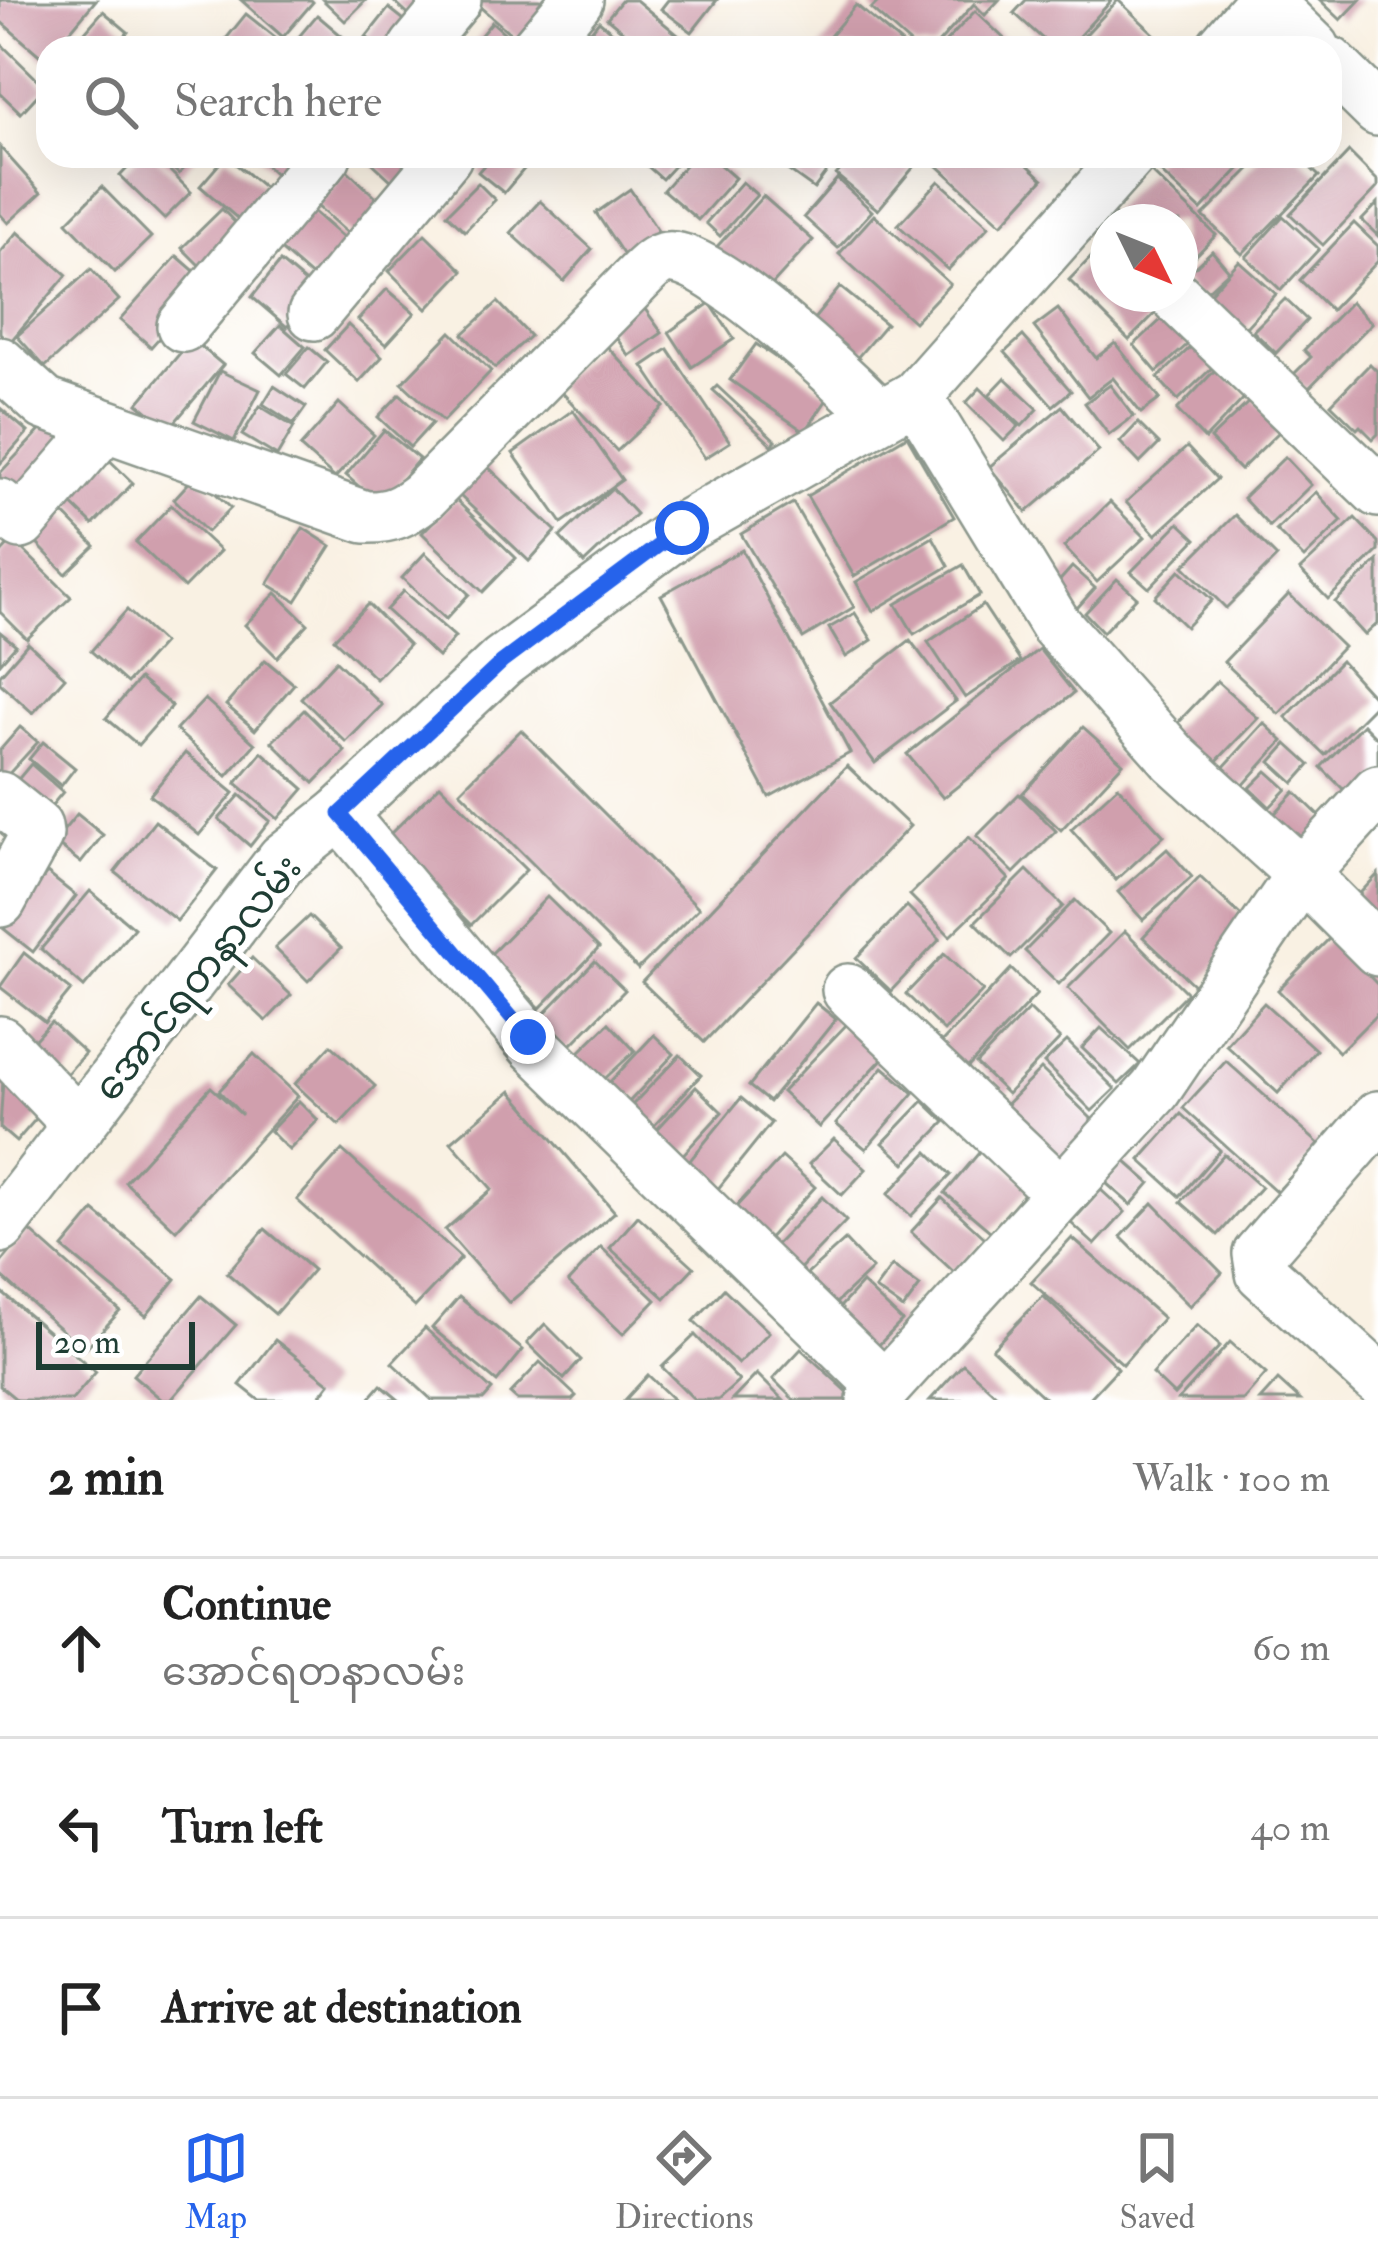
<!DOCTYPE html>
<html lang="en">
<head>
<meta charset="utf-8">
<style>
  :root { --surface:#fff; --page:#f2f2f2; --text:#222; --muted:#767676; --line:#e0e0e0; --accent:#2563eb }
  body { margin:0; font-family:"IM FELL Double Pica","Noto Sans Myanmar",serif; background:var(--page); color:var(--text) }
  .compass { position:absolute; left:1090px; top:204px; width:108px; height:108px; border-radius:50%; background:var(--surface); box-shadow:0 12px 48px #0002; rotate:133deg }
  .scale { position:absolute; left:36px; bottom:30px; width:159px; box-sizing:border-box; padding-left:12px; border:6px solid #1f3d34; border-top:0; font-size:33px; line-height:42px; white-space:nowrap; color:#1f3d34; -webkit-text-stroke:9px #fff; paint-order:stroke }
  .stop { position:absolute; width:36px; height:36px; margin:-27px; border:9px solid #2563eb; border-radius:50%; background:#fff }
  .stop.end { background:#2563eb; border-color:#fff; box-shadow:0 3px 12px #0008 }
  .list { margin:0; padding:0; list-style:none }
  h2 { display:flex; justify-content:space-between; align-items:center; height:156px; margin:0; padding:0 48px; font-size:51px }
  h2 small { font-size:39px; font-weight:400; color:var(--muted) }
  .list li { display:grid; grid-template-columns:78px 1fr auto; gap:36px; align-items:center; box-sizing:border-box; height:180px; padding:0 48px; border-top:3px solid var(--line) }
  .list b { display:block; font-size:45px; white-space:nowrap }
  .list p { margin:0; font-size:39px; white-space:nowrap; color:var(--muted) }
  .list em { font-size:39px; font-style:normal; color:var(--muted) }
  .icon { flex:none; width:66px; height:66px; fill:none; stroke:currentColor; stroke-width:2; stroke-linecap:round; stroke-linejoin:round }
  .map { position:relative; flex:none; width:1378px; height:1400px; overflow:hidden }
  .search { position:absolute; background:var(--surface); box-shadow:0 12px 48px #0002; left:36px; right:36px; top:36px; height:132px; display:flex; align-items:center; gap:30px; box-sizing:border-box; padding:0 42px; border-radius:36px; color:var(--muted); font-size:45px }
  .sheet { height:696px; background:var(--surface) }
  nav { display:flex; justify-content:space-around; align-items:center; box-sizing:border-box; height:168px; border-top:3px solid var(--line); background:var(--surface); font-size:33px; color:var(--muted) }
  nav a { display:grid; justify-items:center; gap:6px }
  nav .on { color:var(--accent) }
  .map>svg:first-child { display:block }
  .building { fill:#d09fad }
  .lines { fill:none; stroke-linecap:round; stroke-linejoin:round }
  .minor-casing { stroke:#8c978c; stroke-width:56 }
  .minor { stroke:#fff; stroke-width:51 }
  .route { stroke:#2563eb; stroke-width:15 }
  .labels { text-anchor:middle; stroke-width:12; stroke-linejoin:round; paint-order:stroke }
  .street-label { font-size:39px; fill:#1f3d34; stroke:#fff }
</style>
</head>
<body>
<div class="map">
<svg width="1378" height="1400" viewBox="0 0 1378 1400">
  <rect width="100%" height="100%" fill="#fff"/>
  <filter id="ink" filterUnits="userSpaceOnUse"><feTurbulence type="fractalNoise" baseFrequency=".00833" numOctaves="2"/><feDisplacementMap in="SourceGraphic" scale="24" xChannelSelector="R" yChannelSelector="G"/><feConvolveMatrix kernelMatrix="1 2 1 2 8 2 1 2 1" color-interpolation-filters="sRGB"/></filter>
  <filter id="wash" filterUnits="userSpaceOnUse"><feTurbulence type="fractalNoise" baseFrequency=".004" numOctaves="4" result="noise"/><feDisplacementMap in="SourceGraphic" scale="48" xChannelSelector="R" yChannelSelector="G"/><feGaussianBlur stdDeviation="2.7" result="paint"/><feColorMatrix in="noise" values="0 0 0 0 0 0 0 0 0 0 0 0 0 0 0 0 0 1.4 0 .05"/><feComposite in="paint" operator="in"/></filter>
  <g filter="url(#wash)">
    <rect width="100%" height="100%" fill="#f9f1e3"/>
    <g id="blocks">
      <!-- building -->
      <g class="building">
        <path d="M0,0H96L56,48H48L45,60L0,21Z"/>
        <path d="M241,0H311L313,2L283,37Z"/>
        <path d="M323,0H366L345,21Z"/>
        <path d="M392,0H444L425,30Z"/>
        <path d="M472,0H540L557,15L527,48Z"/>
        <path d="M622,0H636L684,40L678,48H643L607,18Z"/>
        <path d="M668,0H717L692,32L661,9Z"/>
        <path d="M880,0H999L985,15L974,4L934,48H915L871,9Z"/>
        <path d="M1026,0H1112L1068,48H1053L1014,13Z"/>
        <path d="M1118,0L1166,45L1163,48H1073Z"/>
        <path d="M1320,0H1360L1341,20Z"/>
        <path d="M856,5L907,48H820Z"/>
        <path d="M389,8L423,35L412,48H380L366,37Z"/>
        <path d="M103,11L128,32L115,48H71Z"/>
        <path d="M975,11L1014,48H940Z"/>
        <path d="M246,14L289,48H234L225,40Z"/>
        <path d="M317,15L356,48H305L296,40Z"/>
        <path d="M599,21L631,48L579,46Z"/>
        <path d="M492,22L521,48H470Z"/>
        <path d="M0,43L45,87L21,113L0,93Z"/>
        <path d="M0,147L41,193L8,223L0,214Z"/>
        <path d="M1349,152L1378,181V187L1323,245L1290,214Z"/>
        <path d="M139,156H155L191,192L164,219L120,176Z"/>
        <path d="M159,156H196L179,174Z"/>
        <path d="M226,156L272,194L245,225L200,186Z"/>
        <path d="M256,156H310L285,183Z"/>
        <path d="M365,156H418L405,193Z"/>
        <path d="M492,156H535L504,193L478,172Z"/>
        <path d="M636,156H683L662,179Z"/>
        <path d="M693,156H710L735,178L698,220L663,190Z"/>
        <path d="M768,156H818L831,166L814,189Z"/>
        <path d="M852,156H911L918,162L878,210L836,175Z"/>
        <path d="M927,156H1018L1043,179L1002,224Z"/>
        <path d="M1158,156H1229L1241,167L1201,210L1151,163Z"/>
        <path d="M1263,156H1298L1319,176L1242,254L1203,216Z"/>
        <path d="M347,170L391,212L361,245L316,205Z"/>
        <path d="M1150,171L1216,235L1180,272V222H1123L1111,211Z"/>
        <path d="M837,179L872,211L838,248L804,217Z"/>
        <path d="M939,181L989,226L948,270L898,225Z"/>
        <path d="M742,182L757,195L720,236L706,223Z"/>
        <path d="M478,183L495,200L465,231L447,214Z"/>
        <path d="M102,187L151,237L115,272L67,222Z"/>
        <path d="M630,189L660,234L625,257L596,213Z"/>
        <path d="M763,196L813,240L762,296L713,251Z"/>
        <path d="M540,201L592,249L564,281L511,233Z"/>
        <path d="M1378,203V236L1362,220Z"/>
        <path d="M308,207L356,249L323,287L275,245Z"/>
        <path d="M222,209L251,239L211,277L182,248Z"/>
        <path d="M874,215L950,284L914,322L839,254Z"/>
        <path d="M1283,216L1319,249L1281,290L1246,257Z"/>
        <path d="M1354,223L1378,246V261L1331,310L1300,280Z"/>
        <path d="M18,232L67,275L10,342L0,333V253Z"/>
        <path d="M425,234L463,271L427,309L389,271Z"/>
        <path d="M1105,243L1108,246V294H1158L1166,302L1129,340L1069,280Z"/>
        <path d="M1212,251L1229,271L1199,298L1182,279Z"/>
        <path d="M177,256L208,283L151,347L120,320Z"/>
        <path d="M1239,261L1276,294L1238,336L1201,303Z"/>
        <path d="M280,262L316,292L287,327L252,297Z"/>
        <path d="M91,269L119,300L45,367L17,336Z"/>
        <path d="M840,287L886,324L850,366L805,330Z"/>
        <path d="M387,289L415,313L386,345L358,320Z"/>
        <path d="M637,298L662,333L629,356L605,321Z"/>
        <path d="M1285,299L1307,320L1276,353L1253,331Z"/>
        <path d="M498,302L530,336L495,368L463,334Z"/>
        <path d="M1351,302L1372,323L1307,390L1292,376L1311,357L1304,350Z"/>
        <path d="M710,303L734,339L692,367L669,332Z"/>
        <path d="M1175,307L1199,334L1157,372L1134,345Z"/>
        <path d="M1058,309L1096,358L1115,343L1160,399L1141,413L1113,378L1088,397L1034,327Z"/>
        <path d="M280,325L305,347L281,375L255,353Z"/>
        <path d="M348,325L382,357L359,382L325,350Z"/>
        <path d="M451,332L491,371L443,421L402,383Z"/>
        <path d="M1023,336L1071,391L1053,406L1005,352Z"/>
        <path d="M192,339L223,365L169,429L138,403Z"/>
        <path d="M602,341L664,407L617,451L555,385Z"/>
        <path d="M1195,343L1215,365L1178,400L1158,378Z"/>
        <path d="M756,344L830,395L805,432L730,380Z"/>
        <path d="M309,347L327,362L305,389L286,374Z"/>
        <path d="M668,349L730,442L705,458L643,366Z"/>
        <path d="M1370,364L1378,372V434L1373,439L1360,426L1357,429L1331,404Z"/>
        <path d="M1217,368L1246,396L1205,439L1177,410Z"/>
        <path d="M220,371L260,390L234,441L194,421Z"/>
        <path d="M1005,378L1038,409L1022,426L989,395Z"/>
        <path d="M1110,385L1134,416L1109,435L1085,403Z"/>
        <path d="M274,386L306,407L294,424L263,404Z"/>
        <path d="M717,386L776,441L772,445L713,390Z"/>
        <path d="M980,388L1019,426L1004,441L966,403Z"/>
        <path d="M400,394L432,423L410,447L378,417Z"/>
        <path d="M1253,398L1283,428L1240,470L1210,439Z"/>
        <path d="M339,403L374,435L335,478L300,447Z"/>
        <path d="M260,406L294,427L277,456L242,435Z"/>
        <path d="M1062,406L1099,451L1027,512L989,467Z"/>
        <path d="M0,408L28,432L0,464Z"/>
        <path d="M573,410L622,480L562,523L513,453Z"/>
        <path d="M50,420L77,446L17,511L0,495V473Z"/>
        <path d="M1138,423L1159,444L1140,463L1120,442Z"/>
        <path d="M384,430L419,459L380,505L346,475Z"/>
        <path d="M907,436L954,517L854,576L807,496Z"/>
        <path d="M1187,447L1217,479L1156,535L1126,502Z"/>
        <path d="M97,448L133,483L93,525L56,489Z"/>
        <path d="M1285,457L1311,485L1269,526L1243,498Z"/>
        <path d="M486,465L556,531L529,561L458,494Z"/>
        <path d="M196,475L231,508L207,532L174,499Z"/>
        <path d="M612,488L636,514L584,563L560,537Z"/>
        <path d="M1316,492L1342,521L1304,558L1276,530Z"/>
        <path d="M48,498L95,546L66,574L20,526Z"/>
        <path d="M455,499L516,558L483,592L422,533Z"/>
        <path d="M1110,502L1145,537L1097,582L1064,547Z"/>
        <path d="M793,503L854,607L803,638L741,534Z"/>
        <path d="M171,505L220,551L184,588L136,542Z"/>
        <path d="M1235,515L1277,557L1226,608L1184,566Z"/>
        <path d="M1355,518L1378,542V551L1328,599L1300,570Z"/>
        <path d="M1179,523L1196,539L1149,588L1131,572Z"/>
        <path d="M303,528L331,546L296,601L268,584Z"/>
        <path d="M933,537L949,566L873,611L856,582Z"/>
        <path d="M13,540L71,597L27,639L0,612V554Z"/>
        <path d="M742,550L850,753L769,797L661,595Z"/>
        <path d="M425,553L469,594L446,619L402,578Z"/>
        <path d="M1378,561V623L1365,635L1335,602Z"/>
        <path d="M963,565L980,595L914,634L896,604Z"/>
        <path d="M1072,567L1095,588L1077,608L1054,587Z"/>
        <path d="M1180,570L1212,600L1186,627L1155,597Z"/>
        <path d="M1117,579L1137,597L1103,632L1085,613Z"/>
        <path d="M403,591L455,637L438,657L386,610Z"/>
        <path d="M276,593L308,624L277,657L245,625Z"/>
        <path d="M1289,594L1343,647L1279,714L1224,662Z"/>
        <path d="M368,604L409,645L376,679L334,639Z"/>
        <path d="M983,605L1020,661L965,698L928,642Z"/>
        <path d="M127,610L163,643L127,683L91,651Z"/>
        <path d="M855,613L872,640L846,657L829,628Z"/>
        <path d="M0,632L16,645L0,663Z"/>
        <path d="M910,640L956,701L875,763L830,702Z"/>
        <path d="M28,643L65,677L33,713L0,683V675Z"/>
        <path d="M1039,649L1074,693L943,798L907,754Z"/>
        <path d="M265,660L294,684L255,730L226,705Z"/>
        <path d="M336,661L382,705L346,742L301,698Z"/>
        <path d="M1341,661L1378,702L1325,755L1286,717Z"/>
        <path d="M139,679L172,706L138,745L106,718Z"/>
        <path d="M1217,681L1258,718L1206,772L1167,734Z"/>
        <path d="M205,699L255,744L227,776L176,730Z"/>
        <path d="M304,710L345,751L314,783L272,742Z"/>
        <path d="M1264,723L1283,741L1232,798L1212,780Z"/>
        <path d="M1363,724L1378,739V785L1358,804L1321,767Z"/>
        <path d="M20,727L38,742L3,780L0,777V750Z"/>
        <path d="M1083,727L1123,763L1061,830L1022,794Z"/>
        <path d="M521,730L699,908L638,969L460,791Z"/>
        <path d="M43,742L75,768L61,786L29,759Z"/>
        <path d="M1287,744L1310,765L1294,783L1271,762Z"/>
        <path d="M262,752L304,789L278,819L236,783Z"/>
        <path d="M185,753L234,793L199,835L150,795Z"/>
        <path d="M31,764L63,792L42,817L10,789Z"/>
        <path d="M847,766L910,826L704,1042L642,982Z"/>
        <path d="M1267,771L1287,789L1270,807L1250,788Z"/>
        <path d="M440,785L526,870L471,925L385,839Z"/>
        <path d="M1118,786L1164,836L1116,880L1071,829Z"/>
        <path d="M1295,792L1331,827L1301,859L1265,824Z"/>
        <path d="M1019,794L1056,831L1014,873L977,836Z"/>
        <path d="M240,795L270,821L250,846L219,819Z"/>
        <path d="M77,814L103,835L81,863L54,842Z"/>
        <path d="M155,821L217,870L177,921L115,872Z"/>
        <path d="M969,837L1009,879L950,936L910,895Z"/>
        <path d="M1167,849L1192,877L1143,920L1118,892Z"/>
        <path d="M1027,870L1063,906L1011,958L975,922Z"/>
        <path d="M47,873L76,896L33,952L4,929Z"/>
        <path d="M1378,874V929L1350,904Z"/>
        <path d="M1200,877L1253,927L1196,987L1143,937Z"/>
        <path d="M90,891L134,928L84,987L41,949Z"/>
        <path d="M547,897L599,948L540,1008L489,956Z"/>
        <path d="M1075,900L1109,933L1059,984L1025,951Z"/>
        <path d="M907,906L940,939L891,991L856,958Z"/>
        <path d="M309,916L341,948L308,981L275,948Z"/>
        <path d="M1125,931L1187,993L1130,1050L1068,988Z"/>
        <path d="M1331,937L1378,985V1013L1339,1052L1278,990Z"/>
        <path d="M24,953L71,990L45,1022L0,987Z"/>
        <path d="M944,954L983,991L944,1031L906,994Z"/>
        <path d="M252,958L291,995L266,1021L228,985Z"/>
        <path d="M595,961L625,990L565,1051L536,1022Z"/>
        <path d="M1011,969L1037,994L954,1082L928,1057Z"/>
        <path d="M816,1003L836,1019L769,1102L749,1086Z"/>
        <path d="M1264,1003L1316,1050L1278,1093L1226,1045Z"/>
        <path d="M1029,1009L1060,1039L1007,1094L976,1064Z"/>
        <path d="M51,1022L85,1053L57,1085L22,1053Z"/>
        <path d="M609,1023L635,1051L599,1084L574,1057Z"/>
        <path d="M848,1023L884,1057L819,1127L782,1092Z"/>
        <path d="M1101,1028L1140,1064L1119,1084L1082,1048Z"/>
        <path d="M654,1035L674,1054L614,1118L594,1099Z"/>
        <path d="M1067,1041L1115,1089L1092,1111L1044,1063Z"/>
        <path d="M331,1045L375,1086L339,1125L295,1084Z"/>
        <path d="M254,1054L298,1096L176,1230L125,1182L211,1087L242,1115L219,1091Z"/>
        <path d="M680,1055L701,1075L638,1143L616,1122Z"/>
        <path d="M1226,1061L1320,1145L1277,1192L1183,1108Z"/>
        <path d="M883,1067L914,1093L866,1149L836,1124Z"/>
        <path d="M1041,1069L1099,1126L1052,1174L994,1117Z"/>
        <path d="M3,1080L41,1113L16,1142L0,1128Z"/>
        <path d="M696,1087L722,1112L679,1159L652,1135Z"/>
        <path d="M511,1091L615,1212L509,1303L445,1230L492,1189L451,1142Z"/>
        <path d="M741,1098L771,1123L709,1200L678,1175Z"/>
        <path d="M299,1101L318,1120L289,1150L270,1131Z"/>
        <path d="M923,1101L945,1122L905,1163L883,1143Z"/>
        <path d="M1181,1114L1220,1150L1180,1196L1140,1160Z"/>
        <path d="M834,1139L866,1169L842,1195L809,1164Z"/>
        <path d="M983,1148L1030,1187L991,1232L945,1193Z"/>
        <path d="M342,1150L461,1258L415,1307L297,1200Z"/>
        <path d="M928,1152L951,1175L911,1216L888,1194Z"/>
        <path d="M1224,1154L1261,1187L1218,1235L1181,1202Z"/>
        <path d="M782,1157L815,1187L755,1253L722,1222Z"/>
        <path d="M1125,1161L1150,1183L1131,1205L1106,1183Z"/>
        <path d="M1101,1190L1125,1212L1095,1245L1071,1223Z"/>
        <path d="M822,1197L846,1221L784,1285L760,1261Z"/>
        <path d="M942,1198L985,1238L954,1272L911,1232Z"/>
        <path d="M1153,1203L1222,1273L1190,1306L1121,1237Z"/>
        <path d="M94,1211L176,1279L146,1316L63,1248Z"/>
        <path d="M638,1216L694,1267L665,1298L610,1248Z"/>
        <path d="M265,1229L313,1270L275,1314L227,1273Z"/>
        <path d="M29,1230L120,1311L84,1350L0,1275V1264Z"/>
        <path d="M1072,1238L1163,1318L1123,1364L1031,1282Z"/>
        <path d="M845,1240L872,1269L820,1318L792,1288Z"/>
        <path d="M601,1247L656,1300L623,1334L568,1282Z"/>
        <path d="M892,1266L920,1286L903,1309L875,1289Z"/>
        <path d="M862,1283L902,1321L868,1356L830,1318Z"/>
        <path d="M724,1289L769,1332L738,1364L694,1321Z"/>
        <path d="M0,1291L96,1372L72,1400H17L0,1386Z"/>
        <path d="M201,1296L236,1325L171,1400H162L133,1375Z"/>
        <path d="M1043,1296L1118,1368L1088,1400H1047L992,1349Z"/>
        <path d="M459,1297L523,1350L497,1382L432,1328Z"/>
        <path d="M545,1324L581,1360L564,1379L527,1343Z"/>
        <path d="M1197,1325L1220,1346L1174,1395L1152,1374Z"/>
        <path d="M425,1328L492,1390L483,1400H432L392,1363Z"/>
        <path d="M695,1335L739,1381L718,1400H695L662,1367Z"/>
        <path d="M275,1340L330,1383L317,1400H259L240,1385Z"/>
        <path d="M1230,1342L1266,1374L1243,1400H1178Z"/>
        <path d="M801,1349L853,1397L850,1400H794L773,1379Z"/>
        <path d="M540,1362L576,1396L572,1400H517L510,1394Z"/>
        <path d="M963,1364L1002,1400H930Z"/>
        <path d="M757,1374L783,1400H732Z"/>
        <path d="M648,1375L674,1400H625Z"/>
        <path d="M1278,1380L1300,1400H1260Z"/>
        <path d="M381,1385L399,1400H368Z"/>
      </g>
    </g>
  </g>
  <g filter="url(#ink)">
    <use href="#blocks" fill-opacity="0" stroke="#8c978c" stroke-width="3"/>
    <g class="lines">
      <defs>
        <g id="minor">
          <path d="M1265,0L1314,48"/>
          <path d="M415,48L455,0"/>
          <path d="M537,48L577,0"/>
          <path d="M1222,48L1263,0"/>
          <path d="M1330,63L1378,110"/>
          <path d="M1173,294L1378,491"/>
          <path d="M314,314L446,156"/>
          <path d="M183,326L325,156"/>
          <path d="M0,363L45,404L365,517C391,518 404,511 423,496L642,274C651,265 660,256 674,258C720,263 843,379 879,415"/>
          <path d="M916,396L1055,624L1175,759L1302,874L1378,950"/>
          <path d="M0,505L21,523L105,426"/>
          <path d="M0,798L36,827L37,834L0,901"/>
          <path d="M340,814L534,1046L884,1387"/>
          <path d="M848,990L1061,1193"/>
          <path d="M0,1042L79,1125"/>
          <path d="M1378,1117L1259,1254L1262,1273L1378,1379"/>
          <path d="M0,1227L283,859L340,814L502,662L683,528L916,396L1129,156"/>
          <path d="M873,1400L1155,1090L1302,874L1378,791"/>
        </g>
      </defs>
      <!-- minor casing -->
      <use href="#minor" class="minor-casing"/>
      <!-- minor -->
      <use href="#minor" class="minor"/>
    </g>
  </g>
  <g class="lines" filter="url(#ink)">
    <!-- route -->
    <path class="route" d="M528,1037L340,814L502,662L682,528"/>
  </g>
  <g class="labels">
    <!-- street labels -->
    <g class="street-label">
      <text transform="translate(197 977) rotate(-51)" y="14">အောင်ရတနာလမ်း</text>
    </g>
  </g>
</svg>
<svg class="compass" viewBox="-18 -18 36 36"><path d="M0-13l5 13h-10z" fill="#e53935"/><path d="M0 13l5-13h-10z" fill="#767676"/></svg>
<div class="scale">20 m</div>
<div class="stop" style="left:682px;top:528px"></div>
<div class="stop end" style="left:528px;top:1037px"></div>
<div class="search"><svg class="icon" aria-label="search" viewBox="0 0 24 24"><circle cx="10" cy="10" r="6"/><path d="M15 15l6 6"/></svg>Search here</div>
</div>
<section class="sheet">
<h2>2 min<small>Walk · 100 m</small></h2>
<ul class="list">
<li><svg class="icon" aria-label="ahead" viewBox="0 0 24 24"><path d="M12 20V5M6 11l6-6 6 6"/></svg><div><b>Continue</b><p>အောင်ရတနာလမ်း</p></div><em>60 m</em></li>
<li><svg class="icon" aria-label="left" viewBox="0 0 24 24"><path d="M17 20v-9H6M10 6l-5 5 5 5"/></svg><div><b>Turn left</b></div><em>40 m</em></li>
<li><svg class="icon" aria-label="arrive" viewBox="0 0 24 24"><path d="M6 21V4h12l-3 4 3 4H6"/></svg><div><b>Arrive at destination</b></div></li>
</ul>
</section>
<nav>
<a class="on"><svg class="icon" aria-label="map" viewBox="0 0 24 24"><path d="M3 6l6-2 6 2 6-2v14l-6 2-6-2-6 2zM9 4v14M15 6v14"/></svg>Map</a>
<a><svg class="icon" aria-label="directions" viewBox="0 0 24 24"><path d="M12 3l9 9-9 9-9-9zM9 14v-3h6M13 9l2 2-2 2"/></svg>Directions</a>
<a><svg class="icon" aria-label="saved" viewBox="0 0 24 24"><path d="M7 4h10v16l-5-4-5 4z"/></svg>Saved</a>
</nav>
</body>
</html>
